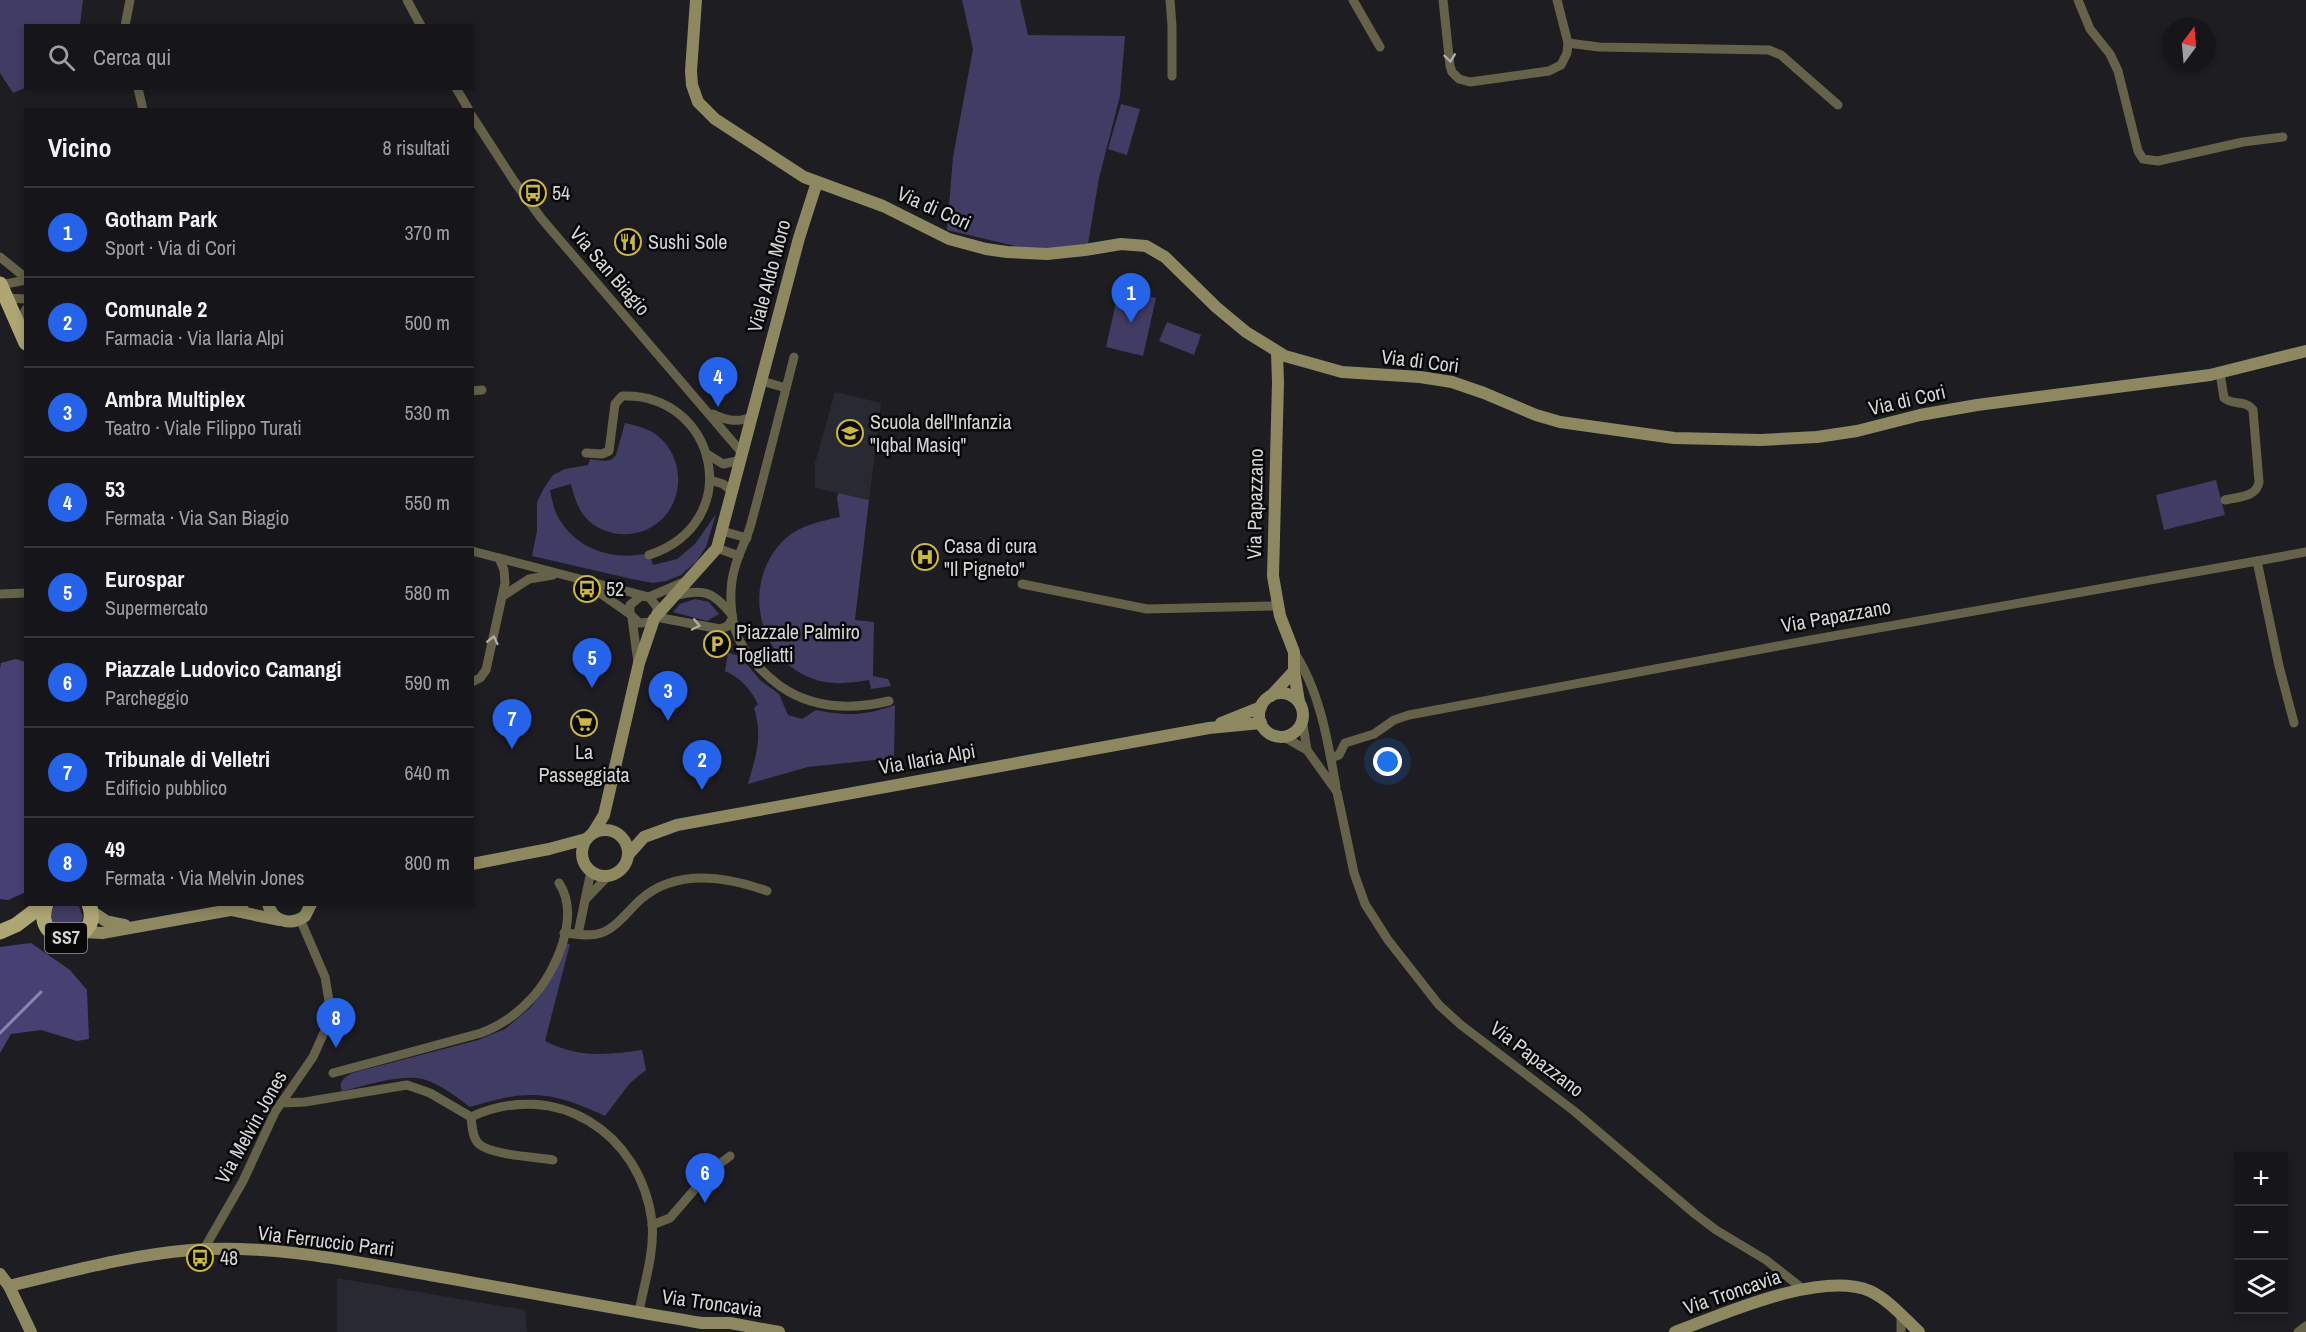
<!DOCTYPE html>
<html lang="it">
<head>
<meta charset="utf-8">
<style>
  :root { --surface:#16161a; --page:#232327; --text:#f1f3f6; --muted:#9e9fa2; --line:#353539; --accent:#2563eb }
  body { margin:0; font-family:"Archivo Narrow",sans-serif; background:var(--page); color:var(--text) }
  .controls { position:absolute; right:18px; bottom:18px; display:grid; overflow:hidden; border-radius:0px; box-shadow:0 3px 9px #0003 }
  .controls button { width:54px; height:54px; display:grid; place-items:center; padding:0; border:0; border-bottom:2px solid var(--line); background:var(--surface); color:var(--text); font:30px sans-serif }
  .compass { position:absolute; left:2162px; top:18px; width:54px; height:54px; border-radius:50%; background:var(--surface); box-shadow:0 3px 9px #0003; rotate:16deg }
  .you { position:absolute; left:1388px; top:762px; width:21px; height:21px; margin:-15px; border:4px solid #fff; border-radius:50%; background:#1a73e8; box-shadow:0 0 0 9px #1a73e833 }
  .badge { display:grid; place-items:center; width:39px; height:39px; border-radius:50%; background:var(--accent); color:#fff; font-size:20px; font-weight:700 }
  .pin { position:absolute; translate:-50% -50px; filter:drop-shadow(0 2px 3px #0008) }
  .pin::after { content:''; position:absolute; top:32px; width:21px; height:18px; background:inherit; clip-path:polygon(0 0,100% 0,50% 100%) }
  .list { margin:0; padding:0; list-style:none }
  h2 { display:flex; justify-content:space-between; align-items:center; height:78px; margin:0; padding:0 24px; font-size:26px }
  h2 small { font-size:20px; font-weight:400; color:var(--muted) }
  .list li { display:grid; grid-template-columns:39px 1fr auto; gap:18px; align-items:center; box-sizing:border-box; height:90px; padding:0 24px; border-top:2px solid var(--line) }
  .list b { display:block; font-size:22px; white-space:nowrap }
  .list p { margin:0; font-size:20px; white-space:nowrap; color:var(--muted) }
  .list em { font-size:20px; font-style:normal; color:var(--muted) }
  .icon { flex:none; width:33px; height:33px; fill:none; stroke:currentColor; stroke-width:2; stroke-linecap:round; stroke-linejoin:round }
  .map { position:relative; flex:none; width:2306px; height:1332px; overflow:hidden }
  .search { position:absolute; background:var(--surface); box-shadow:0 3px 9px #0003; left:24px; top:24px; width:450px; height:66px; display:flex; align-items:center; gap:15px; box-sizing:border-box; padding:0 21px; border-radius:0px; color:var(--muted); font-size:22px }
  .panel { position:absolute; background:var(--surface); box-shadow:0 3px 9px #0003; left:24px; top:108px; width:450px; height:798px; border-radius:0px }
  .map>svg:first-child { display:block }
  .built { fill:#292931 }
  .green { fill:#403c63 }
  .forest { fill:#474173 }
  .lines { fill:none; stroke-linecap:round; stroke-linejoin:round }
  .stream { stroke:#8986ac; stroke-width:3 }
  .street-tunnel { stroke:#39393d; stroke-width:9; stroke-dasharray:9 4.5; stroke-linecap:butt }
  .street { stroke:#656249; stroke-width:9 }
  .secondary { stroke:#8e8861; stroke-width:12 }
  .primary { stroke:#aea673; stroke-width:15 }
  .oneway { stroke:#aeada6 }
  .labels { text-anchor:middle; stroke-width:5; stroke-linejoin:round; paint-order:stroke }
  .shield { fill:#080809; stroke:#98989a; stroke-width:1.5 }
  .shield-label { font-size:18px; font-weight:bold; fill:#d5d5d8 }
  .poi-label { font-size:20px; fill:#d5d5d8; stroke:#080809; text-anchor:start }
  .street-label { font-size:20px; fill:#d5d5d8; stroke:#080809 }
</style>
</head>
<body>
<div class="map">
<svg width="2306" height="1332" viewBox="0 0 2306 1332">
  <rect width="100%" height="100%" fill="#1d1d22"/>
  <!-- built -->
  <g class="built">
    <path d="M835,392L881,403L869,500L815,488V463Z"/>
    <path d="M337,1278L525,1310L527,1332H337Z"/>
  </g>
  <!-- green -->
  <g class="green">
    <path d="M0,0H83L80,25L26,26L25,88L13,93L0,73Z"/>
    <path d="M962,0H1020L1028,35L1125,36L1120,96L1099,178L1088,244L1049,250L1019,247L947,230L953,157L973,49Z"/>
    <path d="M1121,104L1140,109L1127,155L1108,149Z"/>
    <path d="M1119,289L1156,298L1143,356L1106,347Z"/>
    <path d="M1167,322L1201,335L1194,355L1159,341Z"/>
    <path d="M625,423C637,426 648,428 658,436C684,457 685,499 660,521C639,540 604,538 586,518C577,508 574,496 571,484L550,490C552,498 553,506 556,513C573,549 613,562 649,553L653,565L677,559L695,544L716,514L706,547L697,561L681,575L666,581L653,583L632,579L532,556L537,531V502L544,488L553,475L565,469L588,465L590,459C600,460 610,464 616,455Z"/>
    <path d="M2216,480L2225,515L2164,530L2156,495Z"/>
    <path d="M838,493L869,500L855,620L874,622L873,676L888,679L891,686L871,689L869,680C850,683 830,686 811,678C755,656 741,579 786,538C801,525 821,521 840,517L837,499Z"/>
    <path d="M695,599L709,602L719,614L707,621L673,612L680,604Z"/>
    <path d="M728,653L740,656L760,680L779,694L788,715L802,719L816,710C848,716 863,716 895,705L894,758L808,767L748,784C756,755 763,737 754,708L758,704C750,689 741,678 725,671Z"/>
    <path d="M78,904L83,917C79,932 71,930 58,929L52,921L51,912L55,905Z"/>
    <path d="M564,943L570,944L545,1041C577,1058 607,1055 642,1050L646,1070L630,1083L605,1116C551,1091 528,1089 470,1107C455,1096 436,1080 416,1078C392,1076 365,1086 342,1091C338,1081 344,1078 352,1073L478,1040L505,1029L532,1006L547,985Z"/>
  </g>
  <!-- forest -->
  <g class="forest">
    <path d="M16,659L26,662V892L8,900L0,899V669L1,663Z"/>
    <path d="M31,943L70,970L87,990L89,1039L77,1041L41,1030L11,1034L0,1053V947Z"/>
  </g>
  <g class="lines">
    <!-- stream -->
    <path class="stream" d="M0,1033L41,992"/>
    <!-- street-tunnel -->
    <path class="street-tunnel" d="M707,1175L722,1162"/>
    <!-- street -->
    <g class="street">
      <path d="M407,0L421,26"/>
      <path d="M1170,0L1172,26V76"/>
      <path d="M1353,0L1380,47"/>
      <path d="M1443,0L1450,66L1452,72L1459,79L1470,82L1549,71L1561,65L1567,53L1568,43L1557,0"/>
      <path d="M2078,0L2090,29L2110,54L2118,71L2138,151L2143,159L2158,161L2243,142L2283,137"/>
      <path d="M125,26L130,0"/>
      <path d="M1568,43L1599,47L1769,50L1781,55L1838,105"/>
      <path d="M138,88L143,110"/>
      <path d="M456,88L469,110"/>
      <path d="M472,116L514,181L541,218L743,454"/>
      <path d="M0,257L26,278"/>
      <path d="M0,285L26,280"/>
      <path d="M6,298L26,299"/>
      <path d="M18,326L26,309"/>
      <path d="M794,357C780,412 766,468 751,524C747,539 739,552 735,567C730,584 730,604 733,621C737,647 760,671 780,686C813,709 851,710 889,701"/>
      <path d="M2220,373L2224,398C2233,406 2245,399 2253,410L2259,482C2257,497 2238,497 2225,500"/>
      <path d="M762,381L786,388"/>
      <path d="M472,391L482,390"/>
      <path d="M713,414C727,421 739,423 753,416"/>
      <path d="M586,453L602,454L609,451L615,404L622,396C716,392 748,522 649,555"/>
      <path d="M707,454L723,464L741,460"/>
      <path d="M710,480L723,484L733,492"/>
      <path d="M722,531L747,538"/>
      <path d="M717,548L739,556"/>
      <path d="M472,551L645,596"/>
      <path d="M2257,561L2306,552"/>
      <path d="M587,584L630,614L639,623L651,622L657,615V607L649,597L641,596L630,605V614"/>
      <path d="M1022,584L1147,609L1277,606"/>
      <path d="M0,594L26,593"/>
      <path d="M503,596L529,579L553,575"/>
      <path d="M674,596C703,588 713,591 732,615"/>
      <path d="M649,597L684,582"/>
      <path d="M656,617L720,629L728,626L732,619"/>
      <path d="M632,618L638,663"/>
      <path d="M1294,652C1320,691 1328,742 1336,787"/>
      <path d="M472,682L480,678L486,670L505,583L504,570L499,558"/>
      <path d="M1302,719L1307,750"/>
      <path d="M1284,737L1307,750L1337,792L1354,873L1365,904L1388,940L1439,1005L1461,1025L1574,1111L1695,1214L1716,1230L1766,1260L1803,1289"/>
      <path d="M1331,758L1339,755L1345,743L1374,734L1394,720L1409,715L1805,641L2257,561L2279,666L2294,723"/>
      <path d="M585,900L609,875"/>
      <path d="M564,933C576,934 589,937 601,933C616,928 628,911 640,900C676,868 725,876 767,891"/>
      <path d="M578,934L591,871"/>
      <path d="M333,1073L481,1033C500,1026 517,1014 531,999C556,972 581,916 559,883"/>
      <path d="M281,1103L305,1102L407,1085L430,1093L471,1117C472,1125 472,1138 479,1144C491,1155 536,1157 553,1160"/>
      <path d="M471,1117C555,1078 641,1132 652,1222C655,1251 644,1284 639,1312"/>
      <path d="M722,1162L730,1156"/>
      <path d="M652,1225L670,1218L707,1175"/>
      <path d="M204,1249L243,1181L275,1112L313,1057L326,1028L329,1001L325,977L300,919"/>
      <path d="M1901,1315V1332"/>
      <path d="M2298,1332L2306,1326"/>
    </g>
    <!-- secondary -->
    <g class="secondary">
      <path d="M696,0L691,71L692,85L698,102L715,119L804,177L883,206L949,239L986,249L1007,252L1047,254L1085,250L1121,244L1146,246L1165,257L1216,307L1246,332L1285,356L1342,372L1420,377L1452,382L1484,393L1536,415L1560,422L1674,438L1761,440L1817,437L1857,431L1920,415L1977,405L2210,375L2306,351"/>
      <path d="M1277,353L1278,382L1273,576L1280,616L1294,652V671L1299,702"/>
      <path d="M657,615L717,548L799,238L817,182"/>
      <circle cx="1281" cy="715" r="22"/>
      <path d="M1271,696L1294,671"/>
      <path d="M1221,723L1261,707"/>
      <circle cx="605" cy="853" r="23"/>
      <path d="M593,833L604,815L639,663L654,619"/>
      <path d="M628,855L644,837L677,825L1209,728L1261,723"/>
      <path d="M472,864L549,849L586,839"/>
      <path d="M268,904C273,922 291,926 305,916L311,904"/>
      <path d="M231,910L279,920"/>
      <path d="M91,911L106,921L125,925"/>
      <path d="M83,932L102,933L230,910L243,904"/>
      <path d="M0,1274L9,1286L31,1332"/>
      <path d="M9,1286C68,1272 129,1255 191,1250C271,1244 351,1261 430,1275C521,1291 611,1308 702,1323H730L779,1332"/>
      <path d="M1675,1332C1723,1314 1821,1270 1870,1291C1889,1300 1904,1318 1919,1332"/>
    </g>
    <!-- primary -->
    <g class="primary">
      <path d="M0,284L26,343"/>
      <path d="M46,904C30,949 105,948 89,904"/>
      <path d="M0,932L16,925L44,904"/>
    </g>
  </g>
  <!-- one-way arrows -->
  <defs><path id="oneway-chevron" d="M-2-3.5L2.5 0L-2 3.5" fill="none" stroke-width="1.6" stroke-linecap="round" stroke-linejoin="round" transform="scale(1.5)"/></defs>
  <g class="oneway">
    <use href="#oneway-chevron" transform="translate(1450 58) rotate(82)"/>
    <use href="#oneway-chevron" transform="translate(696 625) rotate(12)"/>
    <use href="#oneway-chevron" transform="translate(493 640) rotate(-77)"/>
  </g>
  <!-- icons -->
  <defs>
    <symbol id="bus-ring" viewBox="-11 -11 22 22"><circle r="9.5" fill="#080809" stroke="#cbb939" stroke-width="1.5"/><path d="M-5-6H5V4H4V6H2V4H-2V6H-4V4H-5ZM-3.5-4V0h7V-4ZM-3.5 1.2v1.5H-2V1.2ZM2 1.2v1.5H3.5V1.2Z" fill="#cbb939"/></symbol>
    <symbol id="restaurant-ring" viewBox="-11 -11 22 22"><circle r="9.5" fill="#080809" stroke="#cbb939" stroke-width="1.5"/><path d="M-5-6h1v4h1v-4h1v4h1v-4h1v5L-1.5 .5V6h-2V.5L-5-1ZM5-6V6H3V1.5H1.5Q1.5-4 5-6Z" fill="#cbb939"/></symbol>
    <symbol id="school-ring" viewBox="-11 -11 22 22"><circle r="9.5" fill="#080809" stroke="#cbb939" stroke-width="1.5"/><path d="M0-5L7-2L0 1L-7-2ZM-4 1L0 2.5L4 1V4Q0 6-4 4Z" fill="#cbb939"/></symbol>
    <symbol id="hospital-ring" viewBox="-11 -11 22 22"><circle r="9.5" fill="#080809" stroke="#cbb939" stroke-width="1.5"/><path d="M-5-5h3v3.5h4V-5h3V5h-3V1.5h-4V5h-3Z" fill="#cbb939"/></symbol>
    <symbol id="parking-ring" viewBox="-11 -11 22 22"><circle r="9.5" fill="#080809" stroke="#cbb939" stroke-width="1.5"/><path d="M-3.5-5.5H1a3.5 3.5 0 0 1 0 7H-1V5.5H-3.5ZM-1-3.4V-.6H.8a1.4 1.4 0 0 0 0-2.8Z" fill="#cbb939"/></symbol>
    <symbol id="supermarket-ring" viewBox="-11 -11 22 22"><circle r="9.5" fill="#080809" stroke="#cbb939" stroke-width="1.5"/><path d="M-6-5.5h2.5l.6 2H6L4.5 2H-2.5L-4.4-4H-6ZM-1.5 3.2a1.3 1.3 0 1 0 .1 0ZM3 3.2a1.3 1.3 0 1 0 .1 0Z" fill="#cbb939"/></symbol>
  </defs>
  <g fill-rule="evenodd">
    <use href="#bus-ring" x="518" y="178" width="30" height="30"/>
    <use href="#restaurant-ring" x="613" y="227" width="30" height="30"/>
    <use href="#school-ring" x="835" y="418" width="30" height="30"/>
    <use href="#hospital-ring" x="910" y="542" width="30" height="30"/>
    <use href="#bus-ring" x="572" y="574" width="30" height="30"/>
    <use href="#parking-ring" x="702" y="629" width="30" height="30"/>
    <use href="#supermarket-ring" x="569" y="708" width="30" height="30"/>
    <use href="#bus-ring" x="185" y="1243" width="30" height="30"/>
  </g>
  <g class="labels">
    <!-- shield labels -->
    <rect class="shield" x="45" y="923" width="42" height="30" rx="4.5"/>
    <g class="shield-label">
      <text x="66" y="944">SS7</text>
    </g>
    <!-- poi labels -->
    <g class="poi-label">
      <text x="552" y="200">54</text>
      <text x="648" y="249">Sushi Sole</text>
      <text x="870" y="429">Scuola dell'Infanzia<tspan x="870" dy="23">"Iqbal Masiq"</tspan></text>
      <text x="944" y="553">Casa di cura<tspan x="944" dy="23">"Il Pigneto"</tspan></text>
      <text x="606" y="596">52</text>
      <text x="736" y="639">Piazzale Palmiro<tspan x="736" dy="23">Togliatti</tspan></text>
      <text x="584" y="759" text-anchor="middle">La<tspan x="584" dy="23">Passeggiata</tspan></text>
      <text x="220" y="1265">48</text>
    </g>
    <!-- street labels -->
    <g class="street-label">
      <text transform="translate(934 208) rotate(24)" y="7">Via di Cori</text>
      <text transform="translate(610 271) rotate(49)" y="7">Via San Biagio</text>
      <text transform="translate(769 276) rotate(-75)" y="7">Viale Aldo Moro</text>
      <text transform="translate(1420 361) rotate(7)" y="7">Via di Cori</text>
      <text transform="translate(1907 400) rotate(-13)" y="7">Via di Cori</text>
      <text transform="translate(1255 504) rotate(-89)" y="7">Via Papazzano</text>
      <text transform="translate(1836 616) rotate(-10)" y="7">Via Papazzano</text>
      <text transform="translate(927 759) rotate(-10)" y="7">Via Ilaria Alpi</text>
      <text transform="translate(1537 1059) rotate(37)" y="7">Via Papazzano</text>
      <text transform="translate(251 1127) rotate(-61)" y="7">Via Melvin Jones</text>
      <text transform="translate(326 1241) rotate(7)" y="7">Via Ferruccio Parri</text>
      <text transform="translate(1732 1292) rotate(-19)" y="7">Via Troncavia</text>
      <text transform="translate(712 1303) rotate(8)" y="7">Via Troncavia</text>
    </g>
  </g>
</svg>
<div class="controls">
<button>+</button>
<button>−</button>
<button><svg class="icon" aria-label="layers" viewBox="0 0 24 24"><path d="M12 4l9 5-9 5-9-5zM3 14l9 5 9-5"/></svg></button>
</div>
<svg class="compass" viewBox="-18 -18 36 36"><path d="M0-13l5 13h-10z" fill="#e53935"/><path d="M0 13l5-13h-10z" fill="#9e9fa2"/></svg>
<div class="you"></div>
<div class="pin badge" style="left:1131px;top:323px">1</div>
<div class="pin badge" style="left:702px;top:790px">2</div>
<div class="pin badge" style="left:668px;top:721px">3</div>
<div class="pin badge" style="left:718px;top:407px">4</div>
<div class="pin badge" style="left:592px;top:688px">5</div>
<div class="pin badge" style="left:705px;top:1203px">6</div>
<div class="pin badge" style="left:512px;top:749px">7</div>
<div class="pin badge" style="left:336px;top:1048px">8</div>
<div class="search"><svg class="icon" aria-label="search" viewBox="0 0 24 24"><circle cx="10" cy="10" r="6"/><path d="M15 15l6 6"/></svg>Cerca qui</div>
<section class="panel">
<h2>Vicino<small>8 risultati</small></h2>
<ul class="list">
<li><span class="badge">1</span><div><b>Gotham Park</b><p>Sport · Via di Cori</p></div><em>370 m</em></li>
<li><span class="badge">2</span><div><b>Comunale 2</b><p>Farmacia · Via Ilaria Alpi</p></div><em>500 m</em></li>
<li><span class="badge">3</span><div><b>Ambra Multiplex</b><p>Teatro · Viale Filippo Turati</p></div><em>530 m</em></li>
<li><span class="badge">4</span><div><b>53</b><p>Fermata · Via San Biagio</p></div><em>550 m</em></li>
<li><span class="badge">5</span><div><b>Eurospar</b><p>Supermercato</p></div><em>580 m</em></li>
<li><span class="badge">6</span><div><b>Piazzale Ludovico Camangi</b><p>Parcheggio</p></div><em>590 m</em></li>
<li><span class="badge">7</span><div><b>Tribunale di Velletri</b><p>Edificio pubblico</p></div><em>640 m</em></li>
<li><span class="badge">8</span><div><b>49</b><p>Fermata · Via Melvin Jones</p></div><em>800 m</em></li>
</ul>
</section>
</div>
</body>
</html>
